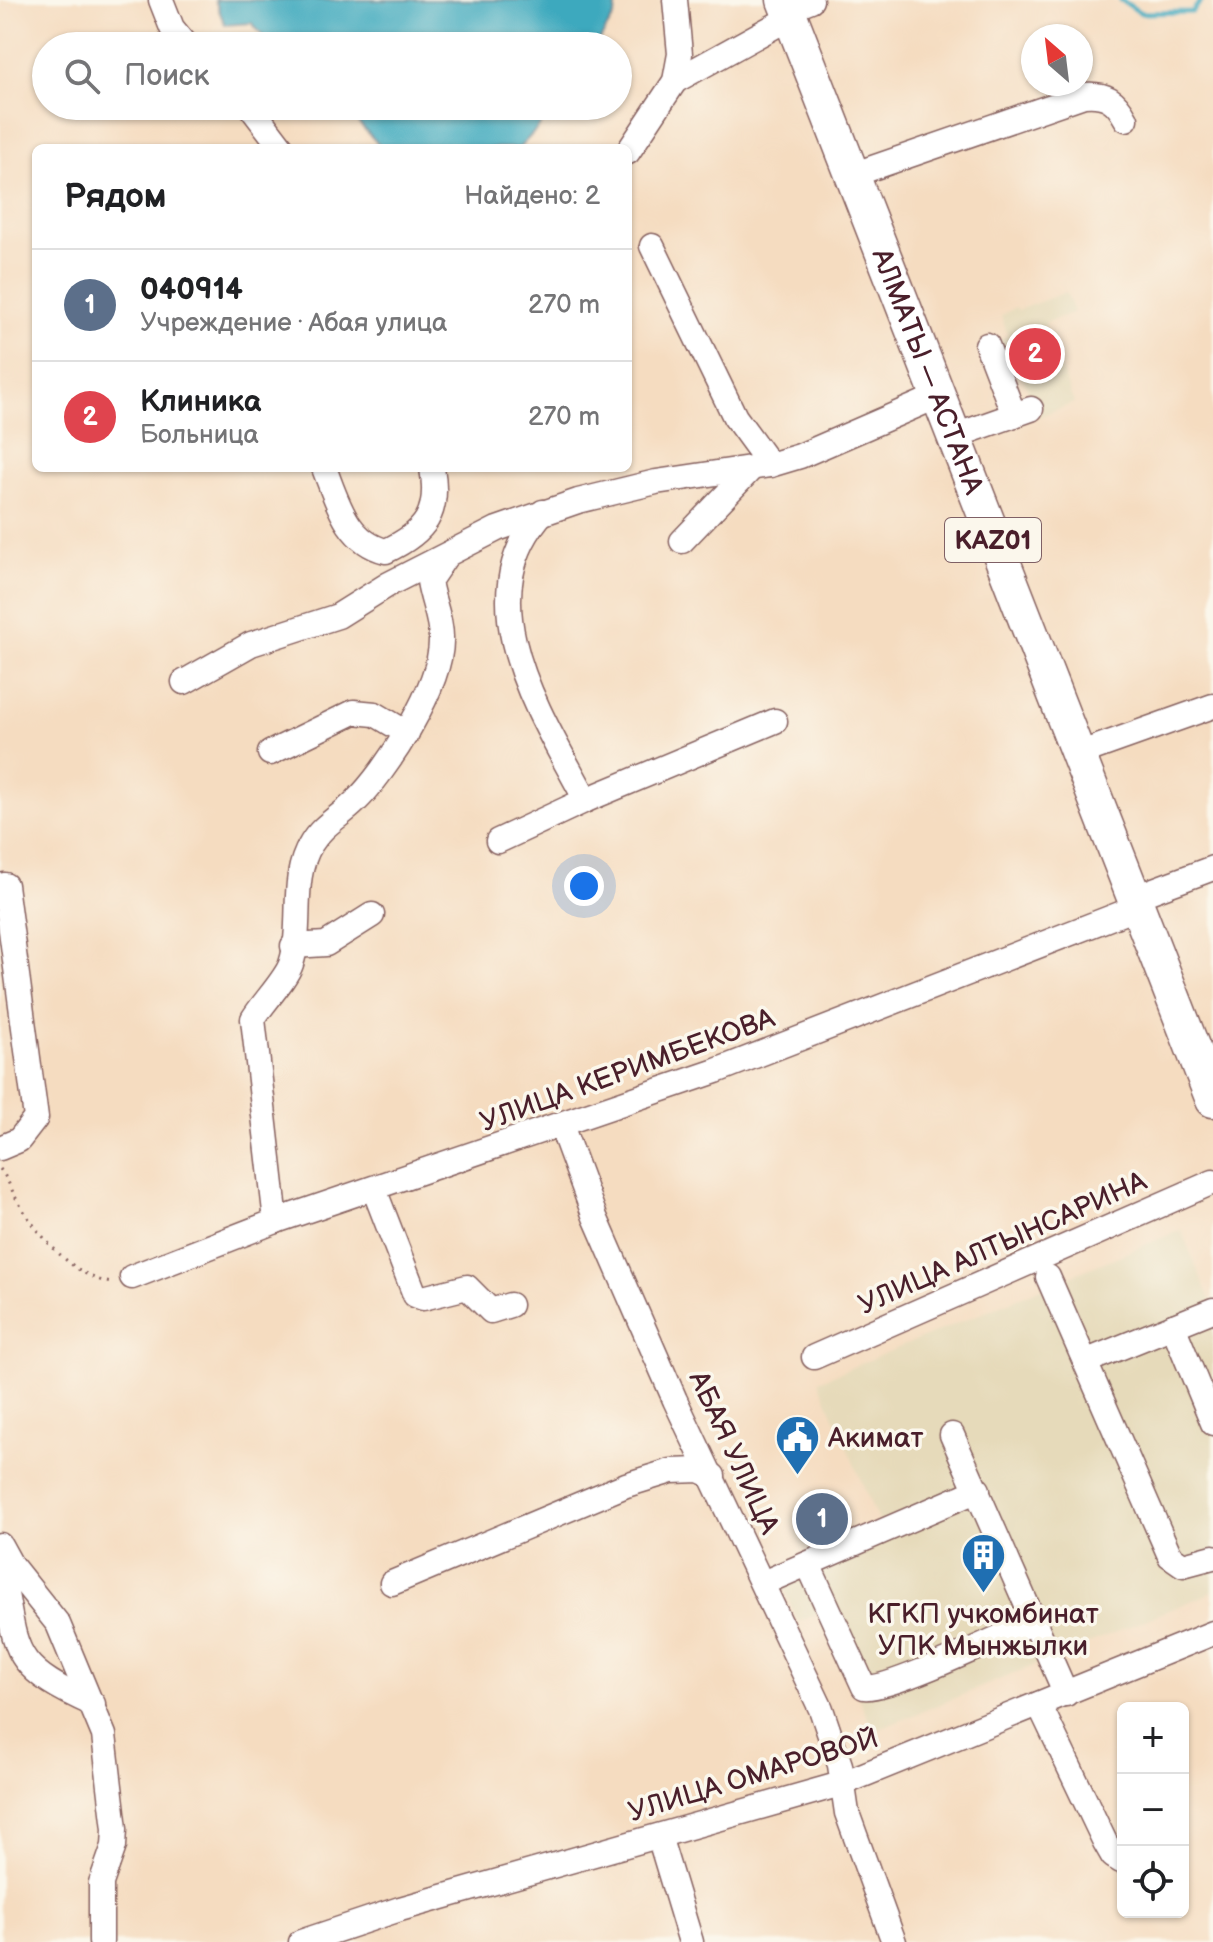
<!DOCTYPE html>
<html lang="ru">
<head>
<meta charset="utf-8">
<style>
  :root { --surface:#fff; --page:#f6f6f6; --text:#202124; --muted:#757577; --line:#e0e0e0; --accent:#0b8043 }
  body { margin:0; font-family:"Balsamiq Sans",sans-serif; background:var(--page); color:var(--text) }
  .controls { position:absolute; right:24px; bottom:24px; display:grid; overflow:hidden; border-radius:12px; box-shadow:0 2px 6px #0004 }
  .controls button { width:72px; height:72px; display:grid; place-items:center; padding:0; border:0; border-bottom:2px solid var(--line); background:var(--surface); color:var(--text); font:40px sans-serif }
  .compass { position:absolute; left:1021px; top:24px; width:72px; height:72px; border-radius:50%; background:var(--surface); box-shadow:0 2px 6px #0004; rotate:332deg }
  .you { position:absolute; left:584px; top:886px; width:28px; height:28px; margin:-20px; border:6px solid #fff; border-radius:50%; background:#1a73e8; box-shadow:0 0 0 12px #1a73e833 }
  .badge { display:grid; place-items:center; width:52px; height:52px; border-radius:50%; background:var(--accent); color:#fff; font-size:26px; font-weight:700 }
  .pin { position:absolute; translate:-50% -50%; border:4px solid #fff; box-shadow:0 2px 8px #0006 }
  .list { margin:0; padding:0; list-style:none }
  h2 { display:flex; justify-content:space-between; align-items:center; height:104px; margin:0; padding:0 32px; font-size:34px }
  h2 small { font-size:26px; font-weight:400; color:var(--muted) }
  .list li { display:grid; grid-template-columns:52px 1fr auto; gap:24px; align-items:center; box-sizing:border-box; height:112px; padding:0 32px; border-top:2px solid var(--line) }
  .list b { display:block; font-size:30px; white-space:nowrap }
  .list p { margin:0; font-size:26px; white-space:nowrap; color:var(--muted) }
  .list em { font-size:26px; font-style:normal; color:var(--muted) }
  .icon { flex:none; width:44px; height:44px; fill:none; stroke:currentColor; stroke-width:2; stroke-linecap:round; stroke-linejoin:round }
  .map { position:relative; flex:none; width:1213px; height:1942px; overflow:hidden }
  .search { position:absolute; background:var(--surface); box-shadow:0 2px 6px #0004; left:32px; top:32px; width:600px; height:88px; display:flex; align-items:center; gap:20px; box-sizing:border-box; padding:0 28px; border-radius:44px; color:var(--muted); font-size:30px }
  .panel { position:absolute; background:var(--surface); box-shadow:0 2px 6px #0004; left:32px; top:144px; width:600px; height:328px; border-radius:12px }
  .map>svg:first-child { display:block }
  .built { fill:#e6daba }
  .water { fill:#3ea9be; stroke:#446474; stroke-width:2 }
  .lines { fill:none; stroke-linecap:round; stroke-linejoin:round }
  .stream { stroke:#3ea9be; stroke-width:5 }
  .minor-casing { stroke:#86615f; stroke-width:27 }
  .highway-casing { stroke:#86615f; stroke-width:37 }
  .path { stroke:#86615f; stroke-width:3; stroke-dasharray:2 6; stroke-linecap:butt }
  .minor { stroke:#fff; stroke-width:24 }
  .highway { stroke:#fff; stroke-width:34 }
  .labels { text-anchor:middle; stroke-width:7; stroke-linejoin:round; paint-order:stroke }
  .shield { fill:#fbf7ec; stroke:#7f6065; stroke-width:2 }
  .shield-label { font-size:26px; font-weight:bold; fill:#4a1f2b }
  .street-label { font-size:28px; fill:#4a1f2b; stroke:#fbf7ec }
  .poi-label { font-size:28px; fill:#4a1f2b; stroke:#fbf7ec; text-anchor:start }
</style>
</head>
<body>
<div class="map">
<svg width="1213" height="1942" viewBox="0 0 1213 1942">
  <rect width="100%" height="100%" fill="#fbf7ec"/>
  <filter id="ink" filterUnits="userSpaceOnUse"><feTurbulence type="fractalNoise" baseFrequency=".0125" numOctaves="2"/><feDisplacementMap in="SourceGraphic" scale="16" xChannelSelector="R" yChannelSelector="G"/><feConvolveMatrix kernelMatrix="1 2 1 2 8 2 1 2 1" color-interpolation-filters="sRGB"/></filter>
  <filter id="wash" filterUnits="userSpaceOnUse"><feTurbulence type="fractalNoise" baseFrequency=".006" numOctaves="4" result="noise"/><feDisplacementMap in="SourceGraphic" scale="32" xChannelSelector="R" yChannelSelector="G"/><feGaussianBlur stdDeviation="1.8" result="paint"/><feColorMatrix in="noise" values="0 0 0 0 0 0 0 0 0 0 0 0 0 0 0 0 0 1.4 0 .05"/><feComposite in="paint" operator="in"/></filter>
  <g filter="url(#wash)">
    <rect width="100%" height="100%" fill="#f5dcc0"/>
    <!-- built -->
    <g class="built">
      <path d="M1066,292L1074,312L1045,323L1046,327L1031,334L1034,341L1048,335L1074,403L1038,417L1014,353L1006,356L1000,340L1008,336L1001,316L1016,307L1018,310Z"/>
      <path d="M1181,1230L1213,1307V1592L877,1730L871,1726L823,1616L818,1614L798,1622L775,1567L879,1523L819,1381Z"/>
    </g>
    <!-- water -->
    <g class="water">
      <path d="M215,0H617L615,15L596,46H271L252,23L225,25Z"/>
      <path d="M343,106H546L539,127L519,148H382Z"/>
    </g>
    <g class="lines">
      <!-- stream -->
      <path class="stream" d="M1121,0L1141,13L1192,12L1202,0"/>
    </g>
  </g>
  <g filter="url(#ink)">
    <g class="lines">
      <defs>
        <g id="minor">
          <path d="M161,0L172,28L187,46"/>
          <path d="M788,9L811,0"/>
          <path d="M675,81L791,17"/>
          <path d="M250,106L282,148"/>
          <path d="M628,152L675,81L680,54L675,0"/>
          <path d="M852,175L1084,95C1106,93 1116,100 1126,119"/>
          <path d="M652,246L735,417L770,465"/>
          <path d="M987,345L1014,415"/>
          <path d="M952,437L1031,409"/>
          <path d="M324,468C337,501 347,542 386,551C426,532 440,513 432,468"/>
          <path d="M543,512C464,600 541,715 586,800"/>
          <path d="M682,541L749,471"/>
          <path d="M184,682L251,644L338,616L389,584L497,529L578,501L656,482L770,465L800,456L936,397"/>
          <path d="M270,753L354,712L375,714L407,733"/>
          <path d="M1078,754L1213,706"/>
          <path d="M498,841L586,800L775,721"/>
          <path d="M1135,897L1213,868"/>
          <path d="M293,946L326,944L372,915"/>
          <path d="M561,1125L595,1217L675,1400L821,1709L840,1765L847,1813L894,1942"/>
          <path d="M0,1148L19,1140L36,1118L5,885"/>
          <path d="M374,1189L415,1295L423,1298L467,1287L491,1311L510,1305"/>
          <path d="M276,1221L253,1019C262,1004 286,979 291,964C304,925 289,880 311,844C322,825 341,816 355,802C387,771 441,686 441,641C442,621 432,601 429,581L446,556"/>
          <path d="M132,1277L276,1221L716,1071L1138,907"/>
          <path d="M1048,1277L1170,1556L1183,1565L1213,1557"/>
          <path d="M1173,1326L1213,1423"/>
          <path d="M814,1357L1213,1182"/>
          <path d="M1087,1361L1213,1310"/>
          <path d="M952,1435L1066,1694"/>
          <path d="M0,1545L11,1565L58,1624L104,1735L115,1829L114,1846L101,1883V1942"/>
          <path d="M0,1563C19,1650 4,1664 93,1704"/>
          <path d="M808,1564L864,1687C886,1692 1006,1634 1035,1621"/>
          <path d="M392,1583L626,1485L671,1471L700,1470L713,1476"/>
          <path d="M763,1583L978,1490"/>
          <path d="M1039,1704L1105,1842L1113,1856L1121,1861"/>
          <path d="M659,1836L691,1942"/>
          <path d="M301,1942L400,1909L841,1784L1213,1633"/>
        </g>
        <g id="highway">
          <path id="s1" d="M784,0L1213,1100"/>
        </g>
      </defs>
      <!-- minor casing -->
      <use href="#minor" class="minor-casing"/>
      <!-- highway casing -->
      <use href="#highway" class="highway-casing"/>
      <!-- path -->
      <path class="path" d="M0,1169C8,1179 12,1192 19,1203C38,1235 75,1279 113,1283"/>
      <!-- minor -->
      <use href="#minor" class="minor"/>
      <!-- highway -->
      <use href="#highway" class="highway"/>
    </g>
  </g>
  <!-- icons -->
  <defs>
    <symbol id="civic-pin" viewBox="-11 -11 22 30"><path d="M0 17L-7.5 6A9.5 9.5 0 1 1 7.5 6Z" fill="#1f6fb2" stroke="#fbf7ec"/><path d="M-.6-6.5H3V-4.5H.6V-3L4-1V1h2V6H-6V1h2V-1L-.6-3ZM-1.2 2.5V6h2.4V2.5Z" fill="#fff"/></symbol>
    <symbol id="building-pin" viewBox="-11 -11 22 30"><path d="M0 17L-7.5 6A9.5 9.5 0 1 1 7.5 6Z" fill="#1f6fb2" stroke="#fbf7ec"/><path d="M-4-6H4V6H1V3H-1V6H-4ZM-2.5-4.3h1.7v1.8h-1.7ZM.8-4.3h1.7v1.8H.8ZM-2.5-1h1.7V.8h-1.7ZM.8-1h1.7V.8H.8Z" fill="#fff"/></symbol>
  </defs>
  <g fill-rule="evenodd">
    <use href="#civic-pin" x="772" y="1412" width="51" height="69"/>
    <use href="#building-pin" x="958" y="1530" width="51" height="69"/>
  </g>
  <g class="labels">
    <!-- shield labels -->
    <rect class="shield" x="945" y="518" width="96" height="44" rx="6"/>
    <g class="shield-label">
      <text x="993" y="549">KАZ01</text>
    </g>
    <!-- street labels -->
    <g class="street-label">
      <text dy="10" stroke="none"><textPath href="#s1" startOffset="398">АЛМАТЫ — АСТАНА</textPath></text>
      <text transform="translate(627 1069) rotate(-20)" y="10">УЛИЦА КЕРИМБЕКОВА</text>
      <text transform="translate(1002 1242) rotate(-24)" y="10">УЛИЦА АЛТЫНСАРИНА</text>
      <text transform="translate(735 1452) rotate(65)" y="10">АБАЯ УЛИЦА</text>
      <text transform="translate(753 1774) rotate(-17)" y="10">УЛИЦА ОМАРОВОЙ</text>
    </g>
    <!-- poi labels -->
    <g class="poi-label">
      <text x="828" y="1447">Акимат</text>
      <text x="983" y="1623" text-anchor="middle">КГКП учкомбинат<tspan x="983" dy="32">УПК Мынжылки</tspan></text>
    </g>
  </g>
</svg>
<div class="controls">
<button>+</button>
<button>−</button>
<button><svg class="icon" aria-label="locate" viewBox="0 0 24 24"><circle cx="12" cy="12" r="6"/><path d="M12 2v4M12 18v4M2 12h4M18 12h4"/></svg></button>
</div>
<svg class="compass" viewBox="-18 -18 36 36"><path d="M0-13l5 13h-10z" fill="#e53935"/><path d="M0 13l5-13h-10z" fill="#757577"/></svg>
<div class="you"></div>
<div class="pin badge" style="left:822px;top:1519px;background:#5c6f8a">1</div>
<div class="pin badge" style="left:1035px;top:354px;background:#e0444e">2</div>
<div class="search"><svg class="icon" aria-label="search" viewBox="0 0 24 24"><circle cx="10" cy="10" r="6"/><path d="M15 15l6 6"/></svg>Поиск</div>
<section class="panel">
<h2>Рядом<small>Найдено: 2</small></h2>
<ul class="list">
<li><span class="badge" style="background:#5c6f8a">1</span><div><b>040914</b><p>Учреждение · Абая улица</p></div><em>270 m</em></li>
<li><span class="badge" style="background:#e0444e">2</span><div><b>Клиника</b><p>Больница</p></div><em>270 m</em></li>
</ul>
</section>
</div>
</body>
</html>
